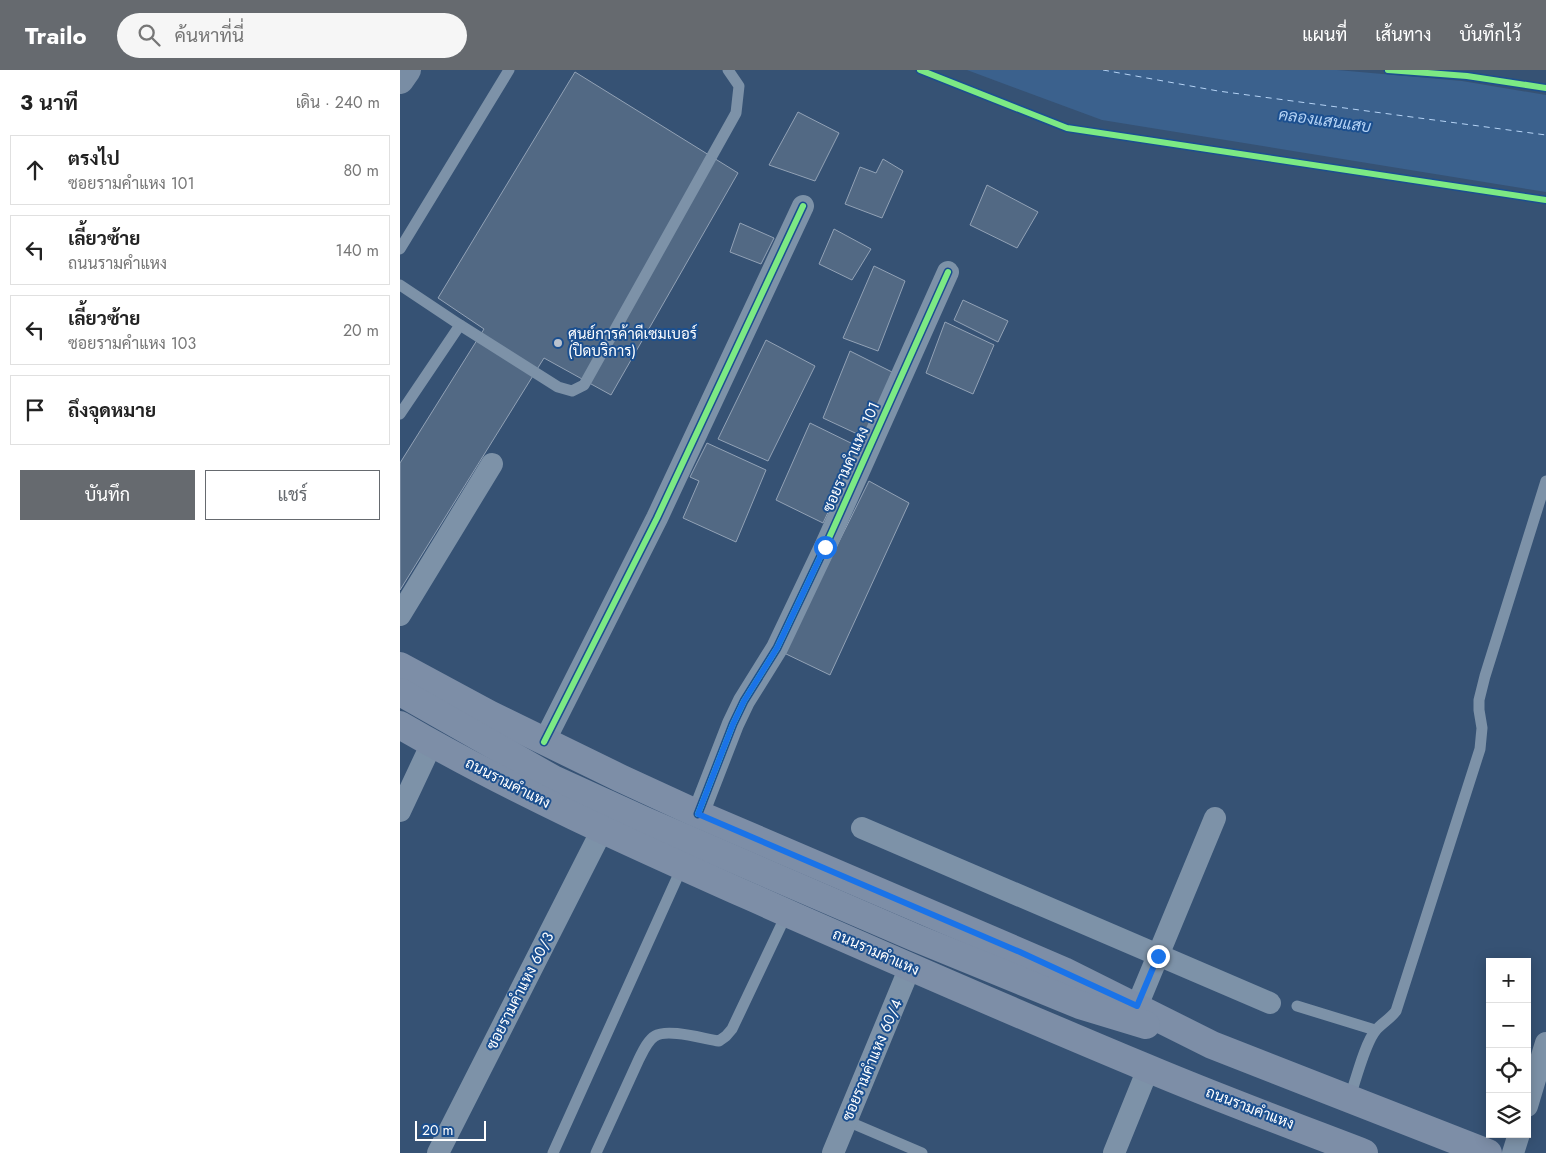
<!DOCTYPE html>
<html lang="th">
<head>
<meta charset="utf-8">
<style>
  :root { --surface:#fff; --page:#f6f6f6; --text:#222; --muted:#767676; --line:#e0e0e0; --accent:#666a6f }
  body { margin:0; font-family:Jost,Sarabun,sans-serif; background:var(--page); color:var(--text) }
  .controls { position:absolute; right:15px; bottom:15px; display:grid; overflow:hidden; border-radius:0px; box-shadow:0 2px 12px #0003 }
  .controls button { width:45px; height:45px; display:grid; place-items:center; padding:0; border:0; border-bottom:1px solid var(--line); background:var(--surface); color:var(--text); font:25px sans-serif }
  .scale { position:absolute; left:15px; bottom:12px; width:71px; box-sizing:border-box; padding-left:5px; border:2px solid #fff; border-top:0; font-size:14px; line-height:18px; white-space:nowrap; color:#fff; -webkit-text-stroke:4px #1b4f8f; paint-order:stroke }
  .stop { position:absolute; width:15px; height:15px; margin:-11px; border:4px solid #1a73e8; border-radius:50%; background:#fff }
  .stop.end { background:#1a73e8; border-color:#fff; box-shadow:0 1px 5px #0008 }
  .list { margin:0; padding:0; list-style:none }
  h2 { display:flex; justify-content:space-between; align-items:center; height:65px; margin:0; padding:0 20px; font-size:21px }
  h2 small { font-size:16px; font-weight:400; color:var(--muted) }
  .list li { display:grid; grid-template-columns:32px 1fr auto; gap:15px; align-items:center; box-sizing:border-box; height:70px; margin:0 10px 10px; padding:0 10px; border:1px solid var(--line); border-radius:0px }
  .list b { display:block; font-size:19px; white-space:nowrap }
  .list p { margin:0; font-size:16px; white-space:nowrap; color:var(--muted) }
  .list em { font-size:16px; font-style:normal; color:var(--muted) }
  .actions { display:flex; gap:10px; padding:15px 20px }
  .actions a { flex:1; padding:11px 0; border:1px solid var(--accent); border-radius:0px; text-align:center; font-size:18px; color:var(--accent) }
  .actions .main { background:var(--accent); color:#fff }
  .icon { flex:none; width:28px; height:28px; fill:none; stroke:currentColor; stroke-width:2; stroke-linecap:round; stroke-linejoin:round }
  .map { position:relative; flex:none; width:1146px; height:1083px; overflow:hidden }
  header { display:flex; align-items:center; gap:30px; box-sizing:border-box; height:70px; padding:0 25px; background:var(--accent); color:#fff }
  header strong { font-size:24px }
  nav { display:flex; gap:28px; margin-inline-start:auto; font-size:18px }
  .search { width:350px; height:45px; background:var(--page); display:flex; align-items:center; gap:12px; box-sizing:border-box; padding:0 18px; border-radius:28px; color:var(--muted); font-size:19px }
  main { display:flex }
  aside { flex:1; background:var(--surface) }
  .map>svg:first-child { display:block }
  .water { fill:#3b618d }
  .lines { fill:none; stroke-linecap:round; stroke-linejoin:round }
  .ferry { stroke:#b5d3f5; stroke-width:1; stroke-dasharray:6 5; stroke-linecap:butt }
  .building { fill:#526984; stroke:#92a2b6 }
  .service { stroke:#7d92a8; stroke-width:11 }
  .minor { stroke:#7d92a8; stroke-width:22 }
  .secondary { stroke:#798da4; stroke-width:28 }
  .primary { stroke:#7d8ea7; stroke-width:28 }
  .cycleway-casing { stroke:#1b4f8f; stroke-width:9 }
  .cycleway { stroke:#7ce984; stroke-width:6 }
  .route { stroke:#1a73e8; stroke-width:6 }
  .poi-dot { fill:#b9c2ce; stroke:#1b4f8f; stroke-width:2 }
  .labels { text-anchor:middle; stroke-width:4; stroke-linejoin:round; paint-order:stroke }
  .poi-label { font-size:15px; fill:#fff; stroke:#1b4f8f; text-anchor:start }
  .street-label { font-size:15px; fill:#fff; stroke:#1b4f8f }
  .water-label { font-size:16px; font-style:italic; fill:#b5d3f5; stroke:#1b4f8f }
</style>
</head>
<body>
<header>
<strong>Trailo</strong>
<div class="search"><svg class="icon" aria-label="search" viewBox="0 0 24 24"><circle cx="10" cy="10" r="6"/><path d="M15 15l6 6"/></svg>ค้นหาที่นี่</div>
<nav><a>แผนที่</a><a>เส้นทาง</a><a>บันทึกไว้</a></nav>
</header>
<main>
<aside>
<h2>3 นาที<small>เดิน · 240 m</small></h2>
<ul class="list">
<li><svg class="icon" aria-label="ahead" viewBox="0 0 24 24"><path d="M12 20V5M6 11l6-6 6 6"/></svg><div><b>ตรงไป</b><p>ซอยรามคำแหง 101</p></div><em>80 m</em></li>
<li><svg class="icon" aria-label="left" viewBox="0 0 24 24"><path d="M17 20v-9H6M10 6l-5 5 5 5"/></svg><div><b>เลี้ยวซ้าย</b><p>ถนนรามคำแหง</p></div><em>140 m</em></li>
<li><svg class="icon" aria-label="left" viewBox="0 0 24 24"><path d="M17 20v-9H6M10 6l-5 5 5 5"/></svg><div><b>เลี้ยวซ้าย</b><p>ซอยรามคำแหง 103</p></div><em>20 m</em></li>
<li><svg class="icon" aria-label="arrive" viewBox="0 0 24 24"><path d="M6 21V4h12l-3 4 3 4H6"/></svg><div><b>ถึงจุดหมาย</b></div></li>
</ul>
<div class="actions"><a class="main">บันทึก</a><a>แชร์</a></div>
</aside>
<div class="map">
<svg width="1146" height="1083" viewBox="0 0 1146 1083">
  <rect width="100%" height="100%" fill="#365274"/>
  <!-- water -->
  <path class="water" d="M567,0H937L1062,11L1146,25V122L702,50Z"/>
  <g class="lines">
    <!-- ferry -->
    <path class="ferry" d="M703,0L818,21L1146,65"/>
  </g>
  <!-- building -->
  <g class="building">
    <path d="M175,2L338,103L211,325L144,288L0,520V393L84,259L38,228Z"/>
    <path d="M398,42L439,63L415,111L369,95Z"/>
    <path d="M483,89L503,101L482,148L445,134L460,97L476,103Z"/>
    <path d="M587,115L638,142L617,178L570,155Z"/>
    <path d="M340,153L374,168L361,194L330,182Z"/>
    <path d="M434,159L471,179L452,210L419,194Z"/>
    <path d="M474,196L505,211L478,281L443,268Z"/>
    <path d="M563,230L608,251L598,272L554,250Z"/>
    <path d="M545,252L594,275L573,324L526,303Z"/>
    <path d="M366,270L415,296L368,391L318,369Z"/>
    <path d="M450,281L492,302L466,368L423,348Z"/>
    <path d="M410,353L459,377L423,453L376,430Z"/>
    <path d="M307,373L366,400L336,472L283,448L299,411L290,407Z"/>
    <path d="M469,411L509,433L430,605L384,583Z"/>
  </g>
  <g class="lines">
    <!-- service -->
    <g class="service">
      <path d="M0,179L109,0"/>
      <path d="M0,215L60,255L158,317L172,321L184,315L336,43L339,16L328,0"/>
      <path d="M0,344L60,255"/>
      <path d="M897,936L975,960"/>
      <path d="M949,1030C955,1013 965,972 976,960C982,953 990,949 996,941L1080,679L1082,658L1079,640V630L1085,606L1146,411"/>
      <path d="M447,1051L522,1083"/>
      <path d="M153,1083L282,797"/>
      <path d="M196,1083L239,989C243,981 248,970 255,966C268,958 304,969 319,971L326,966L332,959L387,843"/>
    </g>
    <!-- minor -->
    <g class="minor">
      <path d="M0,545L92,394"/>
      <path d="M144,672L257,448L403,136"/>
      <path d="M0,741L32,673"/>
      <path d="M298,744L333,654L344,631L377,578L425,477L548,202"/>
      <path d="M462,758L870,933"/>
      <path d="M737,936L815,748"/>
      <path d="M1127,1036L1146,973"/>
      <path d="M38,1083L202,760"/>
      <path d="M433,1083L510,897"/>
      <path d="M714,1083L748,999"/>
      <path d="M1113,1083L1119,1064"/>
    </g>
    <!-- secondary -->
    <path class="secondary" d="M0,10L7,0"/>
    <!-- primary -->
    <g class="primary">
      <path d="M0,596L89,644L220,708L298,744L664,901L812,975L1088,1083"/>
      <path d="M0,622L153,709L243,750L516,868L680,935L746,955"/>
      <path d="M0,655C127,729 262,787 396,847C512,898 629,949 747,998C818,1028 891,1055 964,1083"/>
    </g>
    <defs>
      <g id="cycleway">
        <path d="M520,0L667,58L1146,130"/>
        <path d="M988,0L1067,6L1146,18"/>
        <path d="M144,672L257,448L403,136"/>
        <path d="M298,744L333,654L344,631L377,578L425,477L548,202"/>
      </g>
    </defs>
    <!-- cycleway casing -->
    <use href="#cycleway" class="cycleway-casing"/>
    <!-- cycleway -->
    <use href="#cycleway" class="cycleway"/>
  </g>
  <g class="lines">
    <!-- route -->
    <path class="route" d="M425,477L377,578L344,631L333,654L298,744L620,882L737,936L758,886"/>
  </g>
  <!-- markers -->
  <circle class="poi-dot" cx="158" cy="273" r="5"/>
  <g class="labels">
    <!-- poi labels -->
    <g class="poi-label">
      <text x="168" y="269">ศูนย์การค้าดีเซมเบอร์<tspan x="168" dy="17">(ปิดบริการ)</tspan></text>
    </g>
    <!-- street labels -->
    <g class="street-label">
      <text transform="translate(451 387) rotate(-66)" y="5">ซอยรามคำแหง 101</text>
      <text transform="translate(108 713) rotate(27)" y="5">ถนนรามคำแหง</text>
      <text transform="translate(476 882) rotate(24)" y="5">ถนนรามคำแหง</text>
      <text transform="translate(120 921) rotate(-63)" y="5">ซอยรามคำแหง 60/3</text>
      <text transform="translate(472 990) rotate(-67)" y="5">ซอยรามคำแหง 60/4</text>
      <text transform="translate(850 1038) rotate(21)" y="5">ถนนรามคำแหง</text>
    </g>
    <!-- water labels -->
    <g class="water-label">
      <text transform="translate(925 50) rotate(8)" y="6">คลองแสนแสบ</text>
    </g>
  </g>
</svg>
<div class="controls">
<button>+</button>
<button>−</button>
<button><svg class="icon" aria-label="locate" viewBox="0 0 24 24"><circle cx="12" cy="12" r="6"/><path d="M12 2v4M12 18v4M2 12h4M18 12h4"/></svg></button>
<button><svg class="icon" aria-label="layers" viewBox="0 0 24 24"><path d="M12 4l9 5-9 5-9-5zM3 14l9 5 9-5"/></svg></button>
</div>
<div class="scale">20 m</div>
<div class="stop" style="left:425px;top:477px"></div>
<div class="stop end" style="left:758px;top:886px"></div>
</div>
</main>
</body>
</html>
